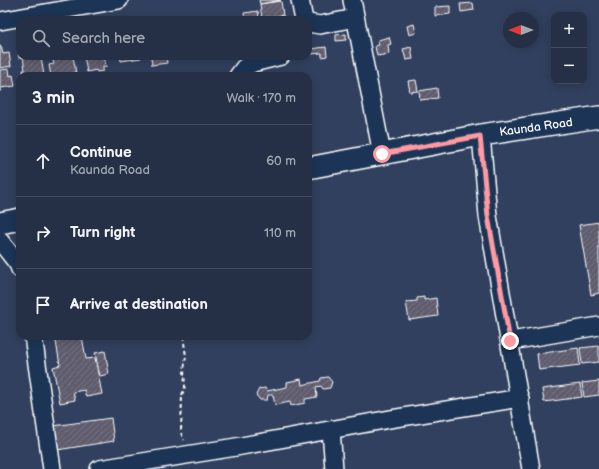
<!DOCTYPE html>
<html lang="en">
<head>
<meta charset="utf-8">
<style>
  :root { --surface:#253046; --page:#2d384d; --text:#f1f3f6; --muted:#a3a9b3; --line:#424b5f }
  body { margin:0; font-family:"Balsamiq Sans",sans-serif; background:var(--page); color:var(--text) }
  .controls { position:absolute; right:12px; top:12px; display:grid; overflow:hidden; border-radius:8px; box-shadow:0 2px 10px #0003 }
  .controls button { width:36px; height:36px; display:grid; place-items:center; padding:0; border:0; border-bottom:1px solid var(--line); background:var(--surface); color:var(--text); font:20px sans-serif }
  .compass { position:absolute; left:503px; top:12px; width:36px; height:36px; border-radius:50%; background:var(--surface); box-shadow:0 2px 10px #0003; rotate:270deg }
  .stop { position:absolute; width:12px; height:12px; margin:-9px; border:3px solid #ff9aa2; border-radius:50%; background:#fff }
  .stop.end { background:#ff9aa2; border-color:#fff; box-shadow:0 1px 4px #0008 }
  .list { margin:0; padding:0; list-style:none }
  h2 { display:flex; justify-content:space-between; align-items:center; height:52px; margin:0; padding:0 16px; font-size:17px }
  h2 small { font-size:13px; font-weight:400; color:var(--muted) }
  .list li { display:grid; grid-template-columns:26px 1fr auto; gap:12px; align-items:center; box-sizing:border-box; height:72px; padding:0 16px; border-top:1px solid var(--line) }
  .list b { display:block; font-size:15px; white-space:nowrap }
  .list p { margin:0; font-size:13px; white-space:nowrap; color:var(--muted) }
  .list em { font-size:13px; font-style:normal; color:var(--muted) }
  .icon { flex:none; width:22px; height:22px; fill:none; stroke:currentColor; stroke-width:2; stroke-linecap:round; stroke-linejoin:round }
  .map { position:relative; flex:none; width:599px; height:469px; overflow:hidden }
  .search { position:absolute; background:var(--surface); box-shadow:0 2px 10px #0003; left:16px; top:16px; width:296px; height:44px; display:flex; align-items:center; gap:10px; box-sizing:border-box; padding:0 14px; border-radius:12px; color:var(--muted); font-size:15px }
  .panel { position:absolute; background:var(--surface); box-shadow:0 2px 10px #0003; left:16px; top:72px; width:296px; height:268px; border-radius:12px }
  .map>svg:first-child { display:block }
  .building { fill:url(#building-hatch); stroke:#fff }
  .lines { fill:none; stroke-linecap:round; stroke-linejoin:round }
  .minor-casing { stroke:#fff; stroke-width:20 }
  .major-casing { stroke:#fff; stroke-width:24 }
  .path { stroke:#fff; stroke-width:2; stroke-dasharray:4 3; stroke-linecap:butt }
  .minor { stroke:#1d3557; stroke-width:17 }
  .major { stroke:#1d3557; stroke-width:21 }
  .route { stroke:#ff9aa2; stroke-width:5 }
  .labels { text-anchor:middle; stroke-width:4; stroke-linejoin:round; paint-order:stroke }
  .street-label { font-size:12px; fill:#fff; stroke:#1d3557 }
</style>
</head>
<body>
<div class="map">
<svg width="599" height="469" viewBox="0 0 599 469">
  <defs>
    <pattern id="building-hatch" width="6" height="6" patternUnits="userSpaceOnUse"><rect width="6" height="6" fill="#5f5b6e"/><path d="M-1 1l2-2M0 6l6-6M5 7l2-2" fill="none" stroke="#777484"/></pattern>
  </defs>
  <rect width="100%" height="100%" fill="#31405e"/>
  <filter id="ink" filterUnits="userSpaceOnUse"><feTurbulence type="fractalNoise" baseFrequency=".025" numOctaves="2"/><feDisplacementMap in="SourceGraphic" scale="8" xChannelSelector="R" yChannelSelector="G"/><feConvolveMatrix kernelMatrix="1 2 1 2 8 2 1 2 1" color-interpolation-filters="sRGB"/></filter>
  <g filter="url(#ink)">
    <!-- building -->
    <g class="building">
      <path d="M259,0H281L260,4Z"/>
      <path d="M281,1L283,15L262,18L260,4Z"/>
      <path d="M473,3L474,10L461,12L460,4Z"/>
      <path d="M450,6V14L435,16V7Z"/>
      <path d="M258,11L259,19L245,20L244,13Z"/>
      <path d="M284,16L285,20H256Z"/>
      <path d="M414,24L416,33L409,35L407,26Z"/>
      <path d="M346,34V40L336,41V35Z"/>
      <path d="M389,37L391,44L388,45L389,54L377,56L375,46L379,45L378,40Z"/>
      <path d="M19,41H20V56H41L44,76H24L23,70H25L23,57L19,58L18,48H20Z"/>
      <path d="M0,46H1L3,54L9,53L11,66L0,68Z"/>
      <path d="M326,47L327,56L322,57V53L311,54L310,49Z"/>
      <path d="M411,47L413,59L406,60L403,49Z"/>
      <path d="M52,56H73L76,73L59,76H51L49,65L54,64Z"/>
      <path d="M84,56H104L106,67H103V71L97,72L96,70L87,72Z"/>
      <path d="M120,56H141V58L121,61Z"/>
      <path d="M151,56H169H166L167,63L152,65Z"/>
      <path d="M9,69L10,76L13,75L15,86L1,88V91H0V70Z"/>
      <path d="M416,80L418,91L410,92L408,81Z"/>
      <path d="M437,88L438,98L420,100L419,91Z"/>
      <path d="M599,222V293L591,295L579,225Z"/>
      <path d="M424,297V300L436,298L438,316L409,320L406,302L417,301V298Z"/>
      <path d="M55,336H82L86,359L95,358L102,394L86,397L84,390L73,392L75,400L60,403L53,367L60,365Z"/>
      <path d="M599,346V362L582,364L580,348Z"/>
      <path d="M578,348L580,365L539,370L537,354Z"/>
      <path d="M105,351L109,374L100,376L95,353Z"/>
      <path d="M328,377L332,382L330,388L323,389L321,386L316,387L317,397L305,399V403L291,406L290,402L275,405L273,395H268L267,400H260L256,395L259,389L265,388L267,391L287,387V382L301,379L302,385L320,381L321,378Z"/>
      <path d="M599,381V395L584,397L582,383Z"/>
      <path d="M580,384L582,397L544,402L542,389Z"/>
      <path d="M111,418L114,441L57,450L53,426Z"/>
    </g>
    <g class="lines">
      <defs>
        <g id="minor">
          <path d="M300,0L304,20"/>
          <path d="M352,0L382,154"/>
          <path d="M0,21L119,0"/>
          <path d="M308,23L320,25L355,18"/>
          <path d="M238,76L244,68L253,63L281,56"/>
          <path d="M481,135L488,216L531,469"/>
          <path d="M0,241L18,264L20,269"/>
          <path d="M33,336L52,469"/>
          <path d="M511,341L599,326"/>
          <path d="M331,430L334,469"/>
          <path d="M99,469L236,447L390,419L520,398"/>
        </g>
        <g id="major">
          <path d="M308,168L481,135L599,117"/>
          <path d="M0,223L20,219"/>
        </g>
      </defs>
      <!-- minor casing -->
      <use href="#minor" class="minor-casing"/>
      <!-- major casing -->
      <use href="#major" class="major-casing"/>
      <!-- path -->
      <path class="path" d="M183,336L186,356L184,370L185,387L182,395L181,433L184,440"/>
      <!-- minor -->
      <use href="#minor" class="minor"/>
      <!-- major -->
      <use href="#major" class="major"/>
    </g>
  </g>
  <g class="lines" filter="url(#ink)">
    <!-- route -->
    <path class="route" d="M382,154L480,136L488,216L510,341"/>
  </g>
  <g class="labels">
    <!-- street labels -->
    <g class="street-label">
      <text transform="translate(536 127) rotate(-8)" y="4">Kaunda Road</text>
    </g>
  </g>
</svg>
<div class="controls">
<button>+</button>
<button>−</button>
</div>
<svg class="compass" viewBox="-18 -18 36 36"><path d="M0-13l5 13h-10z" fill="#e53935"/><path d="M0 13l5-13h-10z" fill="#a3a9b3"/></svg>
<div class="stop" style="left:382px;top:154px"></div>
<div class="stop end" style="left:510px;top:341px"></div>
<div class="search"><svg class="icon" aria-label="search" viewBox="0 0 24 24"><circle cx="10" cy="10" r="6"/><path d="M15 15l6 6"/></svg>Search here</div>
<section class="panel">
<h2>3 min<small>Walk · 170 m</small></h2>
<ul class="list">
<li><svg class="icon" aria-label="ahead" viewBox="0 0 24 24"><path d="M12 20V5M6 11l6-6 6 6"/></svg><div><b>Continue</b><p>Kaunda Road</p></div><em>60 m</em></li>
<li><svg class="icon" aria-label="right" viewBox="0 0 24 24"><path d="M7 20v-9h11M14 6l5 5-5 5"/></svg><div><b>Turn right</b></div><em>110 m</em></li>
<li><svg class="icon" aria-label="arrive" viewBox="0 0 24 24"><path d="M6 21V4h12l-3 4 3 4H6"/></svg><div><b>Arrive at destination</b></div></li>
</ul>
</section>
</div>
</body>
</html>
